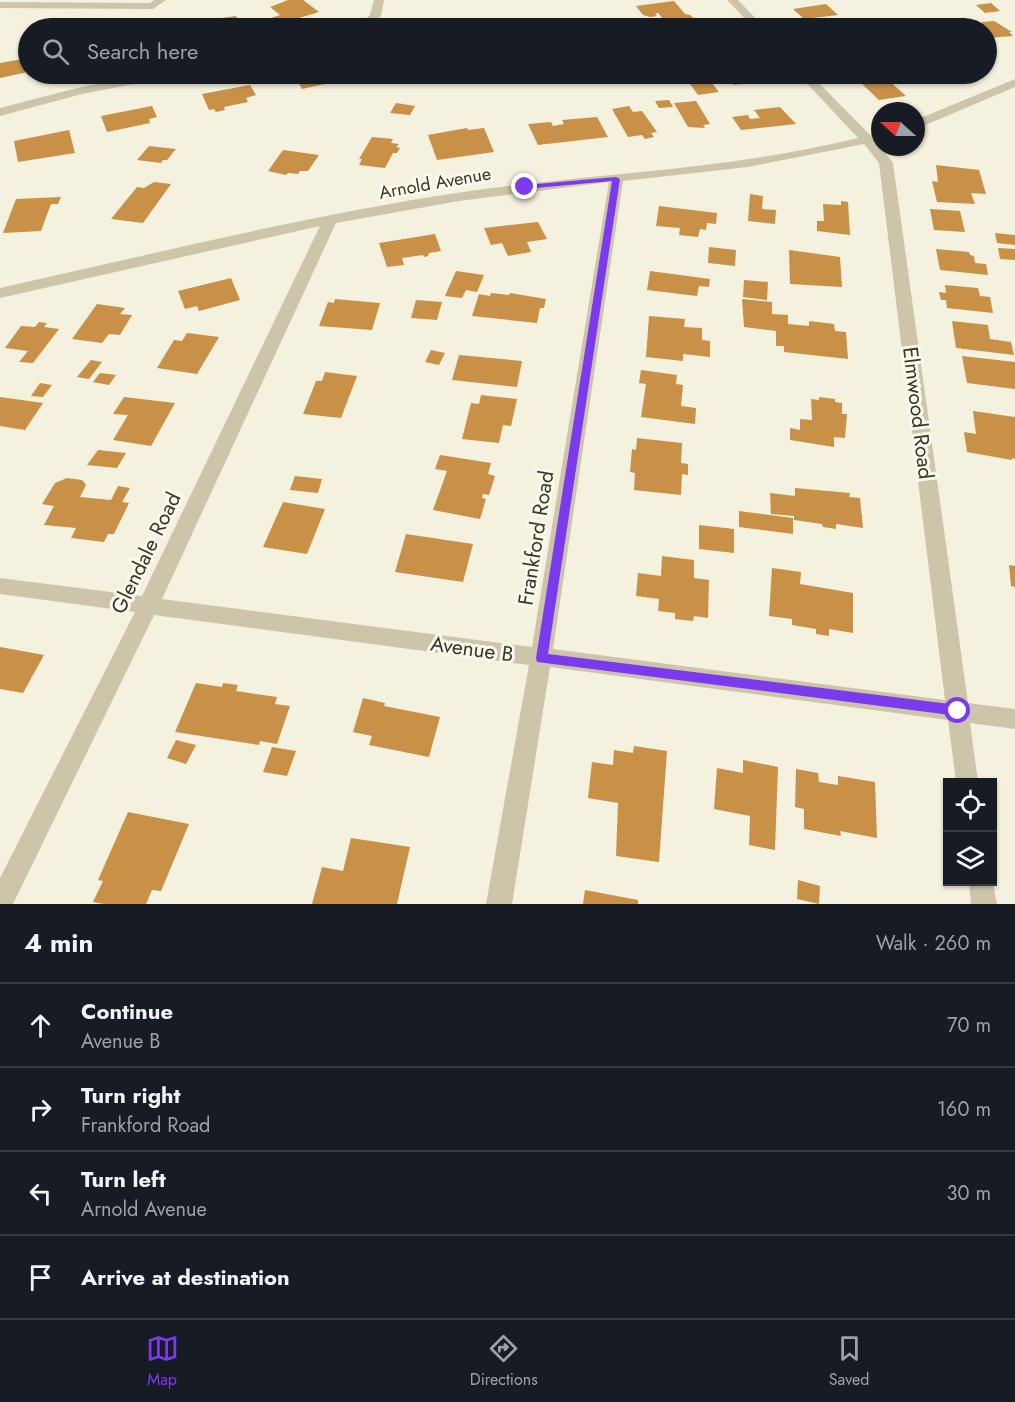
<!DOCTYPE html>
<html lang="en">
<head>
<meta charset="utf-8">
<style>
  :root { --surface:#171b24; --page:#20242c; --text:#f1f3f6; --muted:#9ea1a6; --line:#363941; --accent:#7c3aed }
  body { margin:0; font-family:Jost,sans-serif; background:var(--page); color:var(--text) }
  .controls { position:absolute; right:18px; bottom:18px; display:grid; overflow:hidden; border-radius:0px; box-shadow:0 2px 4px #0004 }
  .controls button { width:54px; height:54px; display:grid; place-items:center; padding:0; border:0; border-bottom:2px solid var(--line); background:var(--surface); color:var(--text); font:30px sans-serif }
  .compass { position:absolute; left:871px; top:102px; width:54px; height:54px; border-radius:50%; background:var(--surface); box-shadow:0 2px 4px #0004; rotate:291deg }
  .stop { position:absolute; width:18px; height:18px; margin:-14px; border:4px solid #7c3aed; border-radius:50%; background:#fff }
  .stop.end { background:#7c3aed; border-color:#fff; box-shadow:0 2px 6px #0008 }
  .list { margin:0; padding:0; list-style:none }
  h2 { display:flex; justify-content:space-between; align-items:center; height:78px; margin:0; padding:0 24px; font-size:26px }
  h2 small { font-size:20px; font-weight:400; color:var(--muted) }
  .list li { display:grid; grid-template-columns:39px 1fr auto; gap:18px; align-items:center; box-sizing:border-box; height:84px; padding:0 24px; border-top:2px solid var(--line) }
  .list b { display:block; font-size:22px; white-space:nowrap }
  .list p { margin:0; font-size:20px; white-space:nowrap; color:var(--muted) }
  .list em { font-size:20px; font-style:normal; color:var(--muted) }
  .icon { flex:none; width:33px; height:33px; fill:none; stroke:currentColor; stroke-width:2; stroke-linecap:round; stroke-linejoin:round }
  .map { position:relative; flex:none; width:1015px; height:904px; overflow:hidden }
  .search { position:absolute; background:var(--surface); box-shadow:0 2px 4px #0004; left:18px; right:18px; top:18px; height:66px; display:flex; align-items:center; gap:15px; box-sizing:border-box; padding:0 21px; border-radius:33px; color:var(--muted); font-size:22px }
  .sheet { height:414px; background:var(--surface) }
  nav { display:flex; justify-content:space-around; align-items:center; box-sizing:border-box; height:84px; border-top:2px solid var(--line); background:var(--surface); font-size:16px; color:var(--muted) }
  nav a { display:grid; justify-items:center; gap:3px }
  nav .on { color:var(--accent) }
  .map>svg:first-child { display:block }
  .building { fill:#c99148 }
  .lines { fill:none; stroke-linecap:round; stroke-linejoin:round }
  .minor { fill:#cdc5aa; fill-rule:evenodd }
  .route { fill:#7c3aed }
  .labels { text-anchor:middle; stroke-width:6; stroke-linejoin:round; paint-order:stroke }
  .far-street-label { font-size:18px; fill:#3a342a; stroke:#fbf9ec }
  .street-label { font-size:21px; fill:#3a342a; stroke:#fbf9ec }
</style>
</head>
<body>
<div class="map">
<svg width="1015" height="904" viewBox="0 0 1015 904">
  <rect width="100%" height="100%" fill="#f4f1df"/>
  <!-- building -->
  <g class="building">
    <path d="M288,0H303L319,12L279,24L271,18L280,15L270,7Z"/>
    <path d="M674,1L685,14L690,15L699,23L668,25L658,13L655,14L657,16L650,17L643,15L636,6Z"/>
    <path d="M991,3L1000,11L985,13L976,5Z"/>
    <path d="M826,4L838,15L804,19L793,9Z"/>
    <path d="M236,16L244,28H198L203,26L200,21Z"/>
    <path d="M994,21L1012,32H1009L1013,36L986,38L987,27L981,22Z"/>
    <path d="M28,58V72L0,78V63Z"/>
    <path d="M302,74H345L351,82L341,84L339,81L302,89L294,75Z"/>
    <path d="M725,74H755L761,81L734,85L729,78L717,80L714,75Z"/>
    <path d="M879,74L886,78L906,96L879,100L860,82L873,80L868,76Z"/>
    <path d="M711,82L719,92L698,95L690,84Z"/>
    <path d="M250,85L256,95L246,98L248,102L224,107L225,110L216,112L214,109L209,110L202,94Z"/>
    <path d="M669,100L673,107L659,108L655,101Z"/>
    <path d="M696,101L710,124L703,125L705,128L688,127L674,103Z"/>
    <path d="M396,103L415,106L410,115L390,113Z"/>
    <path d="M152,106L157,117L149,119L150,123L107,132L101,116Z"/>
    <path d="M629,106L633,112L642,111L657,132L651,133L654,137L645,139L642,135L628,137L612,109Z"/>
    <path d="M780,107L796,124L741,130L732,117L748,115L750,119L760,118L754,110Z"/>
    <path d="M597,117L608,137L538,145L528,124L551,122L553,126L564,124L562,120Z"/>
    <path d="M467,128L468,130L484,128L494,152L437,160L428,135Z"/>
    <path d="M69,130L75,153L18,162L14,141Z"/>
    <path d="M372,137L393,139L391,143L399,144L396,147L400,148L397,153H393L385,168L359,165L362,159H359Z"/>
    <path d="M149,146L176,149L167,160H163L161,163L137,160Z"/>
    <path d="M283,150L319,155L308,171H300L298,174L288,173L286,175L268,171Z"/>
    <path d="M936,165L979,170L986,194L971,193L975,204L937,202L932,181L938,182Z"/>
    <path d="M154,182L171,184L143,223L111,219L137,187L144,188Z"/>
    <path d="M750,194L763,196L762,209L776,210L775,224L748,221Z"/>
    <path d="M61,197L58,204H51L41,231L3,233L16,199Z"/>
    <path d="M841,201L848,202L850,235L817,231V221H824L823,204L841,205Z"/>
    <path d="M659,206L717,213L716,224L707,223L706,230L700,229L698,237L679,235L680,228L656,226Z"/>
    <path d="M930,209L960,211L965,232L934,230Z"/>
    <path d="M538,222L547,239L527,242L531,252L508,256L502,243L491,245L484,228Z"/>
    <path d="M995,233L1015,235V245L997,243Z"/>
    <path d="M435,234L441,251L429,253L428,256L424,257L423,255L402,258L404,265L387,267L379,243Z"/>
    <path d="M709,247L736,250L735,266L708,263Z"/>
    <path d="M998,248L1015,249V260L1000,259Z"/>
    <path d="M936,249L969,252L970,255L974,256L975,263L986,264L988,275L940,270Z"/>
    <path d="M789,250L840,257L842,287L790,284Z"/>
    <path d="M456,271L484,275L477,292L466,290L462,298L445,296Z"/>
    <path d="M650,271L710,279L709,287L699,286L697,296L647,290Z"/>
    <path d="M231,278L240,300L199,311L197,306L185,309L178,291Z"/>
    <path d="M744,280L768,282L767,300L743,297Z"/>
    <path d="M945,285L978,288L980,296L990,297L993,313L947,308L946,300H941L939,292L946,293Z"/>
    <path d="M491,293L509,295L510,293L546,299L544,308H540L537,323L472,316L479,294L490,296Z"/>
    <path d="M335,299L380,303L372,330L319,326L328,302L334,303Z"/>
    <path d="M742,299L772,302V314L788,315V324L809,326V321L834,324L835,331L846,332L848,359L784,352V346H776V331L744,327Z"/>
    <path d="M416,300L442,302L437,320L411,318Z"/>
    <path d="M97,304L125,308L120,314L132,315L120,335L109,334L102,343L72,339Z"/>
    <path d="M649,316L685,319L684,327L702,328V340L710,341V357L683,354V361L646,357Z"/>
    <path d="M952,321L988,325L990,339L1011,342L1014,355L956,348Z"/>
    <path d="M39,322L47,323L44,327L59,329L33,363L19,362L28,351L5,348L21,326L35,327Z"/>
    <path d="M187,333L219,337L197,374L157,368L174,340L182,341Z"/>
    <path d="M431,350L445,353L439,365L425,362Z"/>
    <path d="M459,355L522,361L517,387L452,380Z"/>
    <path d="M962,356L1015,362V389L967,383Z"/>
    <path d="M91,360L102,362L89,379L77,377Z"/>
    <path d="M641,370L677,375L676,384L683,385L681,406L696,408L695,424L641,417L646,384L639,383Z"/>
    <path d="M325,372L357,376L341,418L303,414L316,381H322Z"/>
    <path d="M100,373L116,375L109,385L93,382Z"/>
    <path d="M40,383L52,385L43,397L31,396Z"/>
    <path d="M481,395L517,399L511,426L503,425L499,443L462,439L471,403L479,404Z"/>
    <path d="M0,397L43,403L25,430L0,426Z"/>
    <path d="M124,397L175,403L151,446L113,440L128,415L113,414Z"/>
    <path d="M819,397L835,399V402L842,403V414H847L845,438L834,437V447L790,440V428L800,430V419L812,420L811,399L819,400Z"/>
    <path d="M973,411L1015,417V459L1012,458V460L967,452L964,432L976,434Z"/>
    <path d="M637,438L682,443L681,463L688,464V475L682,474L681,495L634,490L635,473L630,472L632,449L636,450Z"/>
    <path d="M98,450L126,453L117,468L87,465Z"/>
    <path d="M440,455L491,463L488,474L495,476L489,495L483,494L482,498L486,499L480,519L433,510L447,471L435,469Z"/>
    <path d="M295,476L322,479L318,493L290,490Z"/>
    <path d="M67,478L82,480L86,485L80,497L111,500L118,486L130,488L122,502L129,503L114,534H108L104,542L71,538L76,528L44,525L54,506L42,504L55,483Z"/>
    <path d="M795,488L850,493L849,497L860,498L863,528L836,524V529L823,527L822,524L794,520V516L771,514L770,493L795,496Z"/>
    <path d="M283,502L325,509L307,554L263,547Z"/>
    <path d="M739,511L793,518V534L739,527Z"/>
    <path d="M699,525L734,529V553L699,549Z"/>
    <path d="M406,534L473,544L463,582L395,572Z"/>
    <path d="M662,556L694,560V578L709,580L708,618L694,616L693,621L675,619V613L658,611L659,599L636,596L638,573L661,576Z"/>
    <path d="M1009,565L1015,566V587L1011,586Z"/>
    <path d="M772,568L801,572L800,584L853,593V633L829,629V636L816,634V629L792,625V619L769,616Z"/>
    <path d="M0,647L44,655L23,693L0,689Z"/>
    <path d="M196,683L222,687L223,683L238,685L236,691L277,697L275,704L290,706L277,744L260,741L259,745L175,732Z"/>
    <path d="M363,698L385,703L384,706L440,717L429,757L369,745L372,736L353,732Z"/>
    <path d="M176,740L196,745L186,764L167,758Z"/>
    <path d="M634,746L667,751L659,862L616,856L618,803L588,798L592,762L613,765L614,750L633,753Z"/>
    <path d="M272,747L296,751L287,776L263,772Z"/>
    <path d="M743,760L778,767L775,850L749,845L750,816L714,809L717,768L743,773Z"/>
    <path d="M796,769L818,773L819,782L838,785V776L875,782L877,838L840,831L841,836L804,829V809L795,807Z"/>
    <path d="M128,812L189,824L161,891L152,890L146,904H104L93,902L103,881L98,880Z"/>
    <path d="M351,838L410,847L397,904H312L322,867L343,871Z"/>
    <path d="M798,880L820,886L819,904L797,899Z"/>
    <path d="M585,890L638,900V904H583Z"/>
  </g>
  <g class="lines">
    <!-- minor -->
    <g class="minor">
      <path d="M154,0H166L153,9L0,8V2L150,3Z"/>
      <path d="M374,0H384L381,16L366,28H355L370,15Z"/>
      <path d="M727,0H738L765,28H754Z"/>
      <path d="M150,74H171L165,78L82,94L0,116V108L81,87Z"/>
      <path d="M798,74H810L870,135L880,132V140L876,141L893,163L968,703L1015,709V729L970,723L978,782H956L948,720L550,667L512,904H486L529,665L154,615L13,904H0V878L135,612L0,594V578L142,596L320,226L0,298V288C154,254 307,215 463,192C594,173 729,170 858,138ZM864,144L879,163L945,700L553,649L623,181L748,167ZM609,182L532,647L162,599L336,223L459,201Z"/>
      <path d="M1015,79V87L916,129V120Z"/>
      <path d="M992,880L997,904H971L969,882Z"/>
    </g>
  </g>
  <!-- route -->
  <path class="route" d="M616,177L620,179L548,654L958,705L964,711L962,715L958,716L537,662L536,658L612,181L525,189L522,187L525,185Z"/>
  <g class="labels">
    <!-- far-street labels -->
    <g class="far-street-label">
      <text transform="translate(435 183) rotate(-10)" y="6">Arnold Avenue</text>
    </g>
    <!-- street labels -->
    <g class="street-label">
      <text transform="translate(918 413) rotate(83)" y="7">Elmwood Road</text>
      <text transform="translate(536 538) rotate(-81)" y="7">Frankford Road</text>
      <text transform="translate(146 553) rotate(-64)" y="7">Glendale Road</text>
      <text transform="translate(472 649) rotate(8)" y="7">Avenue B</text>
    </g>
  </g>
</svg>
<div class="controls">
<button><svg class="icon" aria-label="locate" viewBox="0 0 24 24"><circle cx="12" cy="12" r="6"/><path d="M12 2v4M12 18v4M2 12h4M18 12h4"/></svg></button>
<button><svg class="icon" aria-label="layers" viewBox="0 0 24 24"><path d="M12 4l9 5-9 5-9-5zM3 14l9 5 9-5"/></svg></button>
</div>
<svg class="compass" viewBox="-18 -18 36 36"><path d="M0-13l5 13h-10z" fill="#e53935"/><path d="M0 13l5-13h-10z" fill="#9ea1a6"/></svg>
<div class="stop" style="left:958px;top:711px"></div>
<div class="stop end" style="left:525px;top:187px"></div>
<div class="search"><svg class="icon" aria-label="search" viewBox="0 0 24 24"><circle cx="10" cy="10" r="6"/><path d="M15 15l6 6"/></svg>Search here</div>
</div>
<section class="sheet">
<h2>4 min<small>Walk · 260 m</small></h2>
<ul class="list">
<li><svg class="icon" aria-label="ahead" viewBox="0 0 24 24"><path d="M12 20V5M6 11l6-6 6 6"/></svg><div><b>Continue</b><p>Avenue B</p></div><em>70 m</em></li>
<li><svg class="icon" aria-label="right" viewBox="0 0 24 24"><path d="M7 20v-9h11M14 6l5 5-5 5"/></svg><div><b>Turn right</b><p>Frankford Road</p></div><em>160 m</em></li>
<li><svg class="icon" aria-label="left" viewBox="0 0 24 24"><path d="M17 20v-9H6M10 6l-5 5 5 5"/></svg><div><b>Turn left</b><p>Arnold Avenue</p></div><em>30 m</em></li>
<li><svg class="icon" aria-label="arrive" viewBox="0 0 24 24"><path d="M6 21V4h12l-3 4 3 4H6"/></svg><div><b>Arrive at destination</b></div></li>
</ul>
</section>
<nav>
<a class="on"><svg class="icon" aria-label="map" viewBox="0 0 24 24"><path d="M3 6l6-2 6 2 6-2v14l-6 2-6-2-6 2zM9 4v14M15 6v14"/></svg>Map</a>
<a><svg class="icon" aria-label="directions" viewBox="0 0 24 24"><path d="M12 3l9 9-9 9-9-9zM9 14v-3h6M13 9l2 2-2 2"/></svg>Directions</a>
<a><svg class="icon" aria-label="saved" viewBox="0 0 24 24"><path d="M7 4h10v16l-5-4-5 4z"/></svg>Saved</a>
</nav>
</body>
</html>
